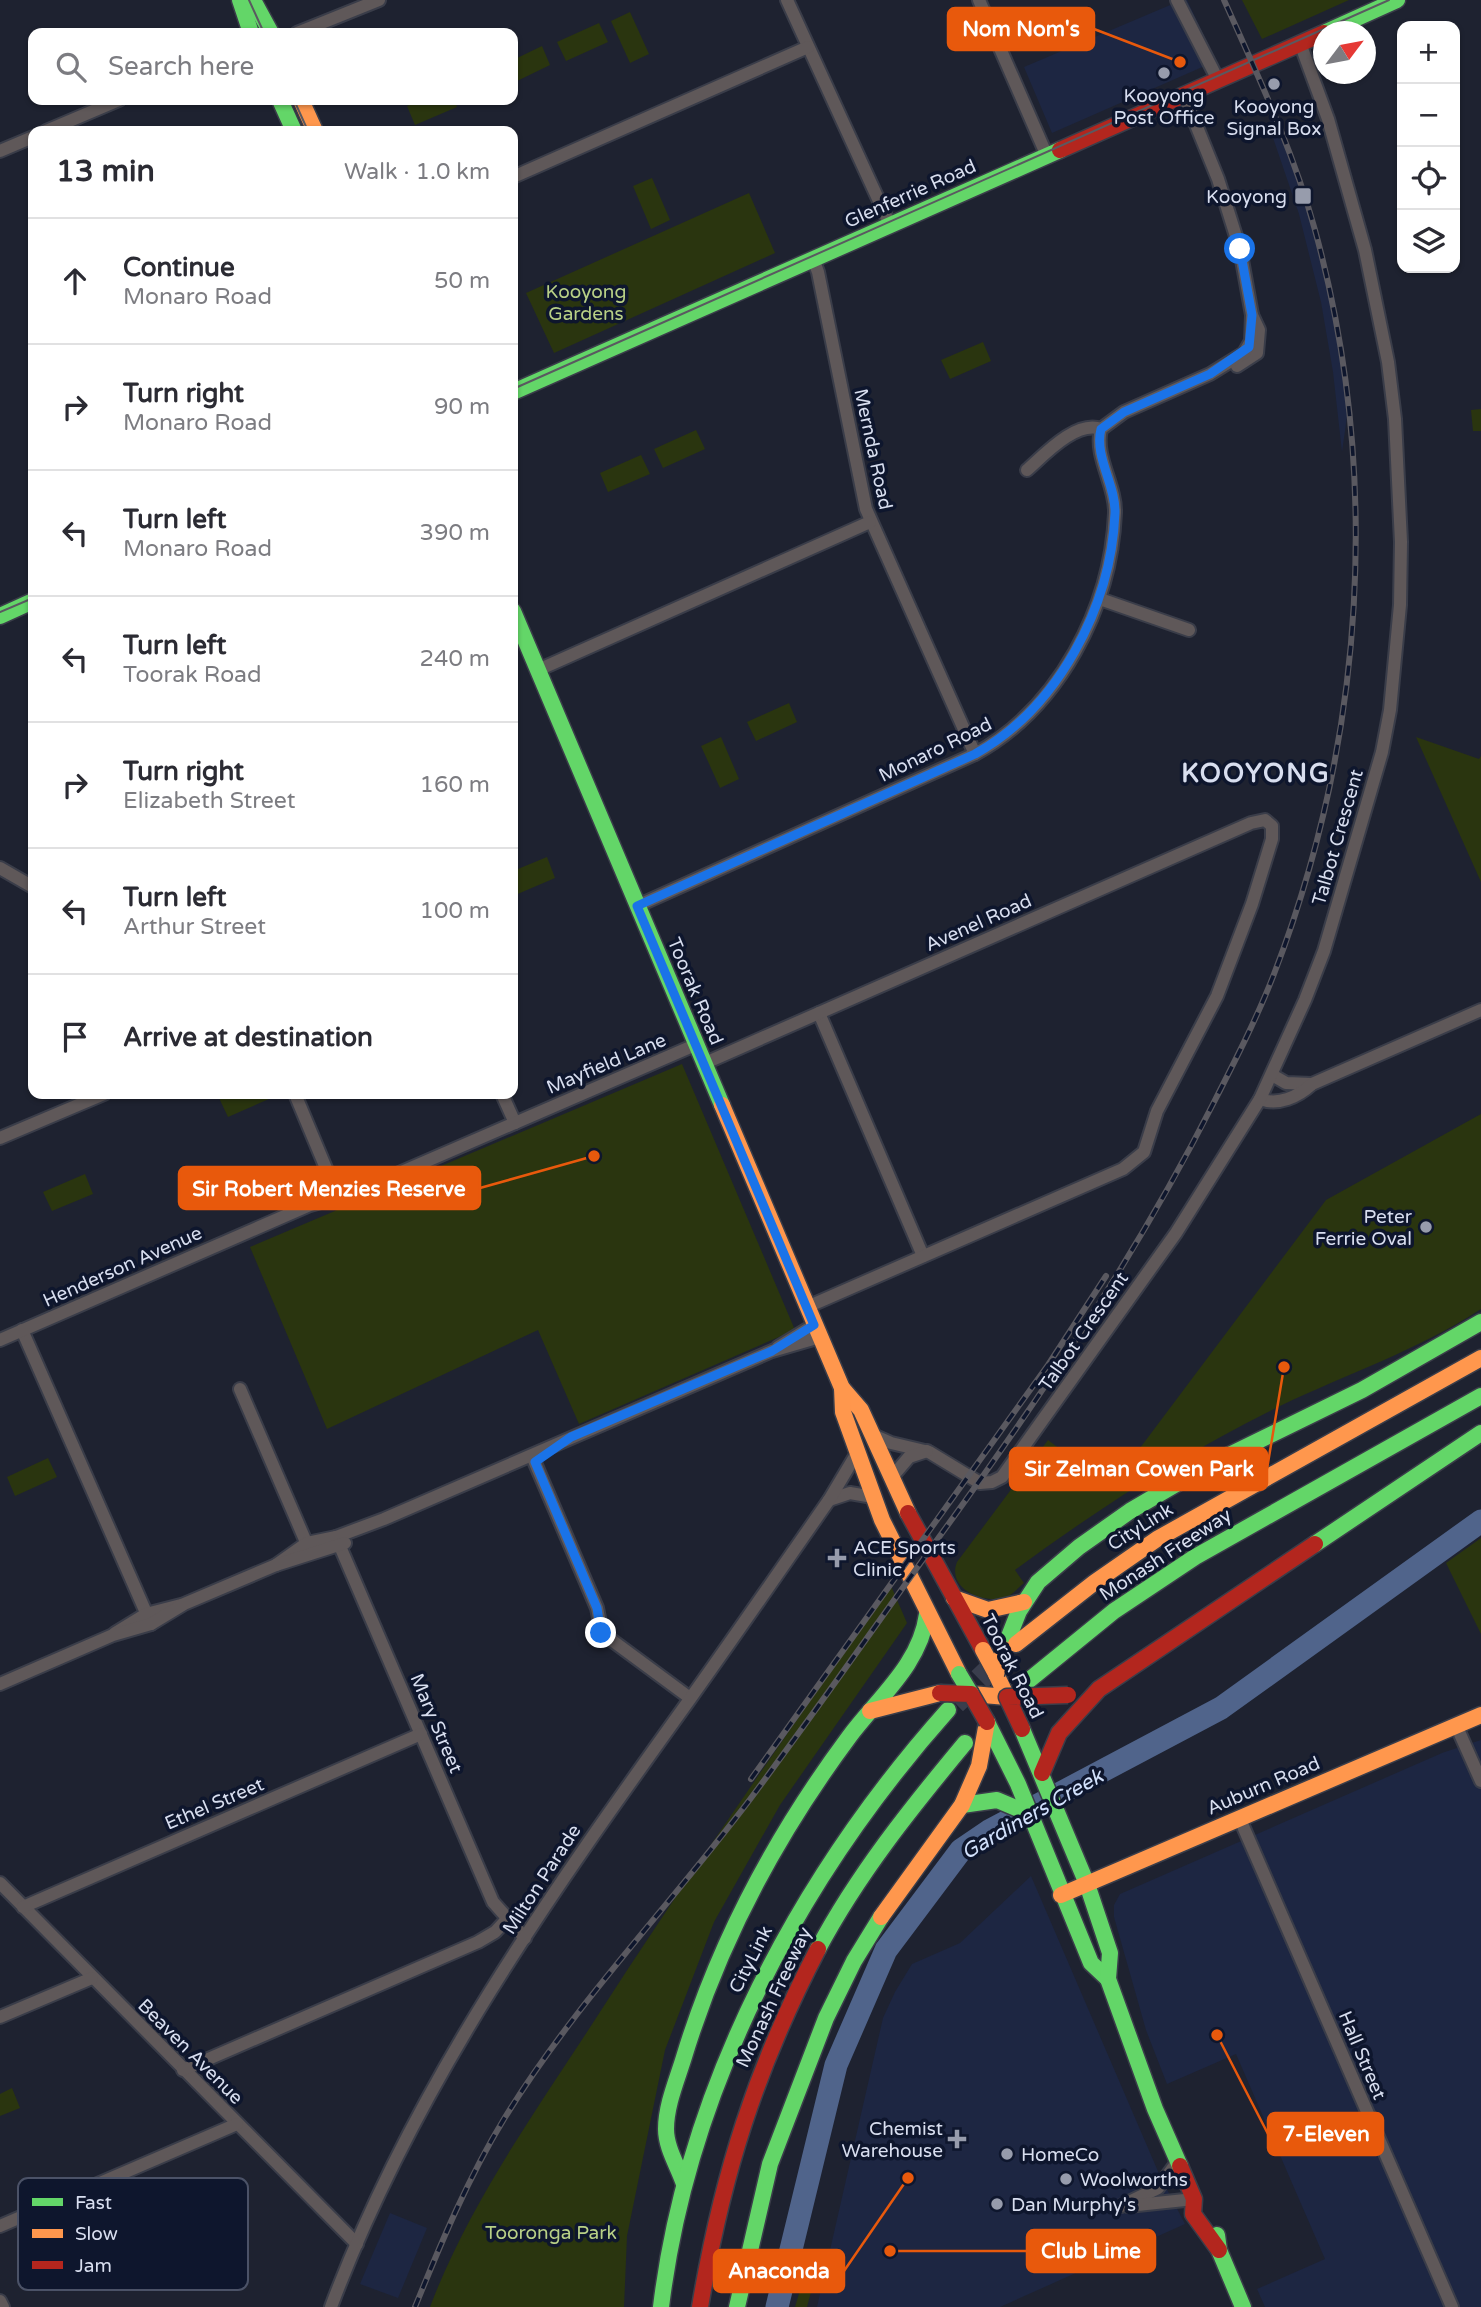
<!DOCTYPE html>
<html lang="en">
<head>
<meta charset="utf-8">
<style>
  :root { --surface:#fff; --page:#f2f2f3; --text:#2b2b33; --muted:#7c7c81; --line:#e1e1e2 }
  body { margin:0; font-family:"Varela Round",sans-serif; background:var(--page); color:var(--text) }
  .controls { position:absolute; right:21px; top:21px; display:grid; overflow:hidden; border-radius:14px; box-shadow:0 2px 5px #0004 }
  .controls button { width:63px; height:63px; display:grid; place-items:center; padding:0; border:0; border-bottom:2px solid var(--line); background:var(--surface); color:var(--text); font:35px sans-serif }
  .compass { position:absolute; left:1313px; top:21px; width:63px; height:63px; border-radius:50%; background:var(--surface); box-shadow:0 2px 5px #0004; rotate:58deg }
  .stop { position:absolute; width:21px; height:21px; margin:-16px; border:5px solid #1a73e8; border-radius:50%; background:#fff }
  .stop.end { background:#1a73e8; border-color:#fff; box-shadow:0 2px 7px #0008 }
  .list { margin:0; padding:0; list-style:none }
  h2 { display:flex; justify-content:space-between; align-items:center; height:91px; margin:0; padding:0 28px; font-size:30px }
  h2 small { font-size:23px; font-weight:400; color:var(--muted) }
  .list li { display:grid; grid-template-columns:46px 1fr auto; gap:21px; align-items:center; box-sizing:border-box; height:126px; padding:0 28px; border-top:2px solid var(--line) }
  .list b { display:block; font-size:26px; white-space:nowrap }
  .list p { margin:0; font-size:23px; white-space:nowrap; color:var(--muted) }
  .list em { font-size:23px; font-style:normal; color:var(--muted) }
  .icon { flex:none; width:38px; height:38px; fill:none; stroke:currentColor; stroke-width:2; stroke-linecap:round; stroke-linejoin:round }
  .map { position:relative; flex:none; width:1481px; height:2307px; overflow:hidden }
  .search { position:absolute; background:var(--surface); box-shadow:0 2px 5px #0004; left:28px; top:28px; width:490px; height:77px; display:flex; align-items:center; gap:18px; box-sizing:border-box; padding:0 24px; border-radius:14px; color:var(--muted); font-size:26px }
  .panel { position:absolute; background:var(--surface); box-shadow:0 2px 5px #0004; left:28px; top:126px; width:490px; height:973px; border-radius:14px }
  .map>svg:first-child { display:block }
  .built { fill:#1d2642 }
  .green { fill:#2a350f }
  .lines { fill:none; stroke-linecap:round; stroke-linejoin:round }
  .river { stroke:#50648b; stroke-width:23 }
  .highway-tunnel { stroke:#3a3e4d; stroke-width:23; stroke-dasharray:23 11; stroke-linecap:butt }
  .street-casing { stroke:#3a3d49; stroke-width:16 }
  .fast-casing { stroke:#3a3d49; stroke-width:19 }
  .slow-casing { stroke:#3a3d49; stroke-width:19 }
  .jam-casing { stroke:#3a3d49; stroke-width:19 }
  .street { stroke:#5f5859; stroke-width:12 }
  .fast { stroke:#63d668; stroke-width:16 }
  .slow { stroke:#ff974d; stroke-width:16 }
  .jam { stroke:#b3261e; stroke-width:16 }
  .tram { stroke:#5a5960; stroke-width:2 }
  .rail-casing { stroke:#5a5960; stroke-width:6 }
  .rail { stroke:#0e162d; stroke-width:3.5; stroke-dasharray:10; stroke-linecap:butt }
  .fast-bridge-casing { stroke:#3a3d49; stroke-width:19; stroke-linecap:butt }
  .slow-bridge-casing { stroke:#3a3d49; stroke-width:19; stroke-linecap:butt }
  .jam-bridge-casing { stroke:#3a3d49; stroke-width:19; stroke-linecap:butt }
  .fast-bridge { stroke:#63d668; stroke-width:16 }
  .slow-bridge { stroke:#ff974d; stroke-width:16 }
  .jam-bridge { stroke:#b3261e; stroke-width:16 }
  .route { stroke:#1a73e8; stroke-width:9 }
  .poi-dot { fill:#979cac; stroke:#0e162d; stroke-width:2.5 }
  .labels { text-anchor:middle; stroke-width:7; stroke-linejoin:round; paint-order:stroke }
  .poi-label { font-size:19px; fill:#d8deef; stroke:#0e162d; text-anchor:start }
  .street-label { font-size:19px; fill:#d8deef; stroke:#0e162d }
  .park-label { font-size:19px; fill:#b8d086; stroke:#0e162d }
  .water-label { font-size:21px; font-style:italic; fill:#d3e2fd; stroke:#0e162d }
  .district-label { font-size:26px; font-weight:bold; letter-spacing:2px; fill:#d8deef; stroke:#0e162d }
  .key { fill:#0e162d; stroke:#4b5267; stroke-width:2 }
  .key-label { font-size:19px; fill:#d8deef }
  .leader { fill:none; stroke:#e8590c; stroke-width:2.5 }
  .callout-dot { fill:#e8590c; stroke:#0e162d; stroke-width:2.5 }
  .callout { fill:#e8590c; stroke:#e8590c; stroke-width:2.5 }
  .callout-label { font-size:21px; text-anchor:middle; font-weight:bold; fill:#fff }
</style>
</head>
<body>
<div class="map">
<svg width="1481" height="2307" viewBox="0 0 1481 2307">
  <rect width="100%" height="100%" fill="#1e2230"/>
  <!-- built -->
  <g class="built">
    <path d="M1182,0H1187L1216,61L1052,133L1024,67Z"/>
    <path d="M1272,99L1303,183L1334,295L1350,395L1342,452L1333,372L1321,302L1299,214L1270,129Z"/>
    <path d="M1481,1740V2307H1265L1257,2289L1325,2259L1236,2054L1167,2084L1146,2030L1114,1917V1905L1120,1894L1442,1753Z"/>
    <path d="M1031,1876L1160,2176L1185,2224L1000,2307H817L883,2018L895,1992L912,1964L960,1943Z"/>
    <path d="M390,2213L427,2228L398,2298L360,2284Z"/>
  </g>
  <!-- green -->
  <g class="green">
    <path d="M1242,0H1349L1262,39Z"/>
    <path d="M630,12L649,54L630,63L611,21Z"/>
    <path d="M599,23L608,42L566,61L557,42Z"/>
    <path d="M542,46L550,65L513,83V60Z"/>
    <path d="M421,100H454L457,107L415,125L407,106Z"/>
    <path d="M652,178L670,220L651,229L633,186Z"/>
    <path d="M749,193L775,253L554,353L526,293Z"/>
    <path d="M983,342L991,361L950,379L941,360Z"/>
    <path d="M1481,409V431H1473L1471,410Z"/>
    <path d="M696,430L705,449L663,468L654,449Z"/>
    <path d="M641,455L650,474L608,492L600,473Z"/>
    <path d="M789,703L797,722L756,741L747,722Z"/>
    <path d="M721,737L739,779L720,788L701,746Z"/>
    <path d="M1416,737L1479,759L1481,756V882Z"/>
    <path d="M547,857L555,878L513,896V871Z"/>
    <path d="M682,1064L795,1330L579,1424L538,1330L327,1429L250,1247Z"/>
    <path d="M230,1094H267L269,1099L228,1117L219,1098Z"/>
    <path d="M1481,1114V1309C1418,1350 1347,1374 1280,1406C1186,1452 1099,1508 1015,1570L1024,1583C1018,1588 1012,1595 1006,1597C985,1605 946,1589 957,1562L1048,1440L1098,1478L1131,1460L1326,1200Z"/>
    <path d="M85,1174L93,1194L52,1211L43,1192Z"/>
    <path d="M48,1458L57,1477L15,1496L7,1477Z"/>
    <path d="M1481,1538V1634L1446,1563Z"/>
    <path d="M891,1586L907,1623L780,1805L714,1922L665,2050L627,2236L624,2307H430C467,2209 530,2119 587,2032C684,1881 787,1733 891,1586Z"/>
    <path d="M12,2088L20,2108L0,2116V2094Z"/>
    <path d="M810,2266L815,2277L807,2307H795L806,2270Z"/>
  </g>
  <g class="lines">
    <!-- river -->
    <path class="river" d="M777,2307L836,2065L886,1950L961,1850L989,1831L1221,1708L1481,1521"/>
    <!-- highway-tunnel -->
    <path class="highway-tunnel" d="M955,1703L1006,1654"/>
    <defs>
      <g id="street">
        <path d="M787,0L890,225"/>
        <path d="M979,0L1047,156"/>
        <path d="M1177,0L1218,80"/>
        <path d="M297,33L379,0"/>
        <path d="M1184,95L1218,179L1240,249L1252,315L1259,330L1257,353L1237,366"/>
        <path d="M46,131L119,100"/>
        <path d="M0,151L33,137"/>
        <path d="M513,177L808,47"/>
        <path d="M813,259L818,272L866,509L975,754"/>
        <path d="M1027,470C1044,455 1076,420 1101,429"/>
        <path d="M1100,599L1189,630"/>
        <path d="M538,670L870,522"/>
        <path d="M0,868L33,887"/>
        <path d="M637,906L975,754C1059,708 1111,608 1115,513C1116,485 1094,457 1101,429L1124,412L1210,374L1244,353L1251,341L1252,315"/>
        <path d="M819,1013L923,1256"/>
        <path d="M703,1064L1251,823L1265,820L1272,826V839L1252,904L1217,996L1157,1111L1144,1152L1123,1169L807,1307"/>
        <path d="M1272,1075L1286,1083L1312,1084"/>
        <path d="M295,1094L338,1197"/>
        <path d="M502,1094L515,1123"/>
        <path d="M1260,1099C1278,1106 1298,1097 1312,1084L1481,1010"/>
        <path d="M0,1138L104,1094"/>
        <path d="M22,1330L151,1624"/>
        <path d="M0,1340L310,1205L353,1193L695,1045"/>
        <path d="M778,1347L814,1325"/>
        <path d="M240,1389L309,1549"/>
        <path d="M873,1435L891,1443L929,1452L980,1483L992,1482L1002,1477L1176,1233L1260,1099L1305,1000L1324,951L1382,752L1390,710L1400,605L1401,542L1395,419L1388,362L1365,250L1328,119L1300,43"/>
        <path d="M532,1456L597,1608L602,1633L690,1698"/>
        <path d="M892,1477L909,1457L927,1451"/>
        <path d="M829,1500L850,1493L873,1497"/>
        <path d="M336,1537L493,1902L525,1938"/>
        <path d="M276,1565L307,1543L336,1537L384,1519L772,1351L820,1337"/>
        <path d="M115,1633L146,1614L181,1605"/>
        <path d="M0,1684L113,1635L151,1624L184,1604L276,1565L345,1543"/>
        <path d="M1456,1725L1481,1781"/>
        <path d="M1239,1817L1452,2307"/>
        <path d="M0,1883L357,2244"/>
        <path d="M23,1907L421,1734"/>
        <path d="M0,2017L92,1978"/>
        <path d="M183,2070L478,1942L495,1932L508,1918"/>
        <path d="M1121,2206L1158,2188L1178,2161"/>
        <path d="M1128,2206L1194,2199"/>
        <path d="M0,2226L237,2124"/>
        <path d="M0,2301L3,2307"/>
        <path d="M331,2307C414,2085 553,1890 690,1699C737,1633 783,1566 829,1500L857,1453"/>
      </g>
      <g id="fast">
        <path d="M240,0L251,33"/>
        <path d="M253,0L271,33"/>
        <path d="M1326,32L1397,0"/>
        <path d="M280,100L294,131"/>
        <path d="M513,392L1060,150"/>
        <path d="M513,611L722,1105"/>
        <path d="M0,616L33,601"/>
        <path d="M1315,1544L1481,1433"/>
        <path d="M1004,1649L1019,1611L1038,1582L1079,1547L1130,1511L1205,1467L1362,1390L1481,1322"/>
        <path d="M1028,1681L1114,1611L1195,1557L1481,1396"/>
        <path d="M987,1722L1018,1784L1091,1963L1108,1979"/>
        <path d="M1022,1729L1087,1884L1110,1953L1108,1979L1155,2109L1180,2166"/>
        <path d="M962,1805L997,1800L1030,1814"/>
        <path d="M818,1949C858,1874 911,1808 965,1743"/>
        <path d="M684,2184C678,2166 666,2148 666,2129C666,2105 677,2080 684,2057C719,1942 777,1834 849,1737C878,1698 920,1665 927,1614"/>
        <path d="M1217,2235L1219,2250L1243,2307"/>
        <path d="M661,2307C688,2085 801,1875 948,1710"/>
        <path d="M737,2307L770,2164L826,2018L854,1961L881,1917"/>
      </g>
      <g id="slow">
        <path d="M301,100L315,131"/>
        <path d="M722,1105L842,1388L861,1410L908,1513"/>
        <path d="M842,1388L843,1412L882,1520L959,1674"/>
        <path d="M954,1598L988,1610L1024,1602"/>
        <path d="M1016,1644L1095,1582L1157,1539L1481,1358"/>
        <path d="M971,1694L1007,1697L996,1674"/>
        <path d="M870,1711L940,1693"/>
        <path d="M1061,1895L1481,1715"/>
        <path d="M881,1917L962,1805L979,1766L987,1722"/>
      </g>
      <g id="jam">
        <path d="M1060,150L1324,33"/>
        <path d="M908,1513L983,1650"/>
        <path d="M1042,1773L1059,1733L1099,1689L1315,1544"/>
        <path d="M1180,2166L1194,2199L1193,2214L1219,2250"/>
        <path d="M700,2307C722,2175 756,2068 818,1949"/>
      </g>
    </defs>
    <!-- street casing -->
    <use href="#street" class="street-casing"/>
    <!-- fast casing -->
    <use href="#fast" class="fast-casing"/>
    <!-- slow casing -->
    <use href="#slow" class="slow-casing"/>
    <!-- jam casing -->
    <use href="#jam" class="jam-casing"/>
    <!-- street -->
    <use href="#street" class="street"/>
    <!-- fast -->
    <use href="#fast" class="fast"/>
    <!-- slow -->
    <use href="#slow" class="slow"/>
    <!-- jam -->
    <use href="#jam" class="jam"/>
    <!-- tram -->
    <g class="tram">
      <path d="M249,0L264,33"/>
      <path d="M294,100L308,131"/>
      <path d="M513,389L1389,0"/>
      <path d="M0,612L33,598"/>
    </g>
    <defs>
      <g id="rail">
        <path d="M751,1779L1048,1365L1106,1276"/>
        <path d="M415,2307C441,2243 468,2178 504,2119C575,2003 670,1906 751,1798C816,1711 878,1622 942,1533C1042,1395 1136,1256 1213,1104C1235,1061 1257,1018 1274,974C1365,738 1382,475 1315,230C1293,150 1258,76 1224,0"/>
      </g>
    </defs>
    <!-- rail casing -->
    <use href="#rail" class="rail-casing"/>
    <!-- rail -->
    <use href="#rail" class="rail"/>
    <defs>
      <path id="fast-bridge" d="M959,1674L971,1694"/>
      <g id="slow-bridge">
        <path d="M983,1650L996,1674"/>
        <path d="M996,1674L1004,1649"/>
      </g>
      <g id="jam-bridge">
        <path d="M940,1693L971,1694L987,1722"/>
        <path d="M1022,1729L1007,1697L1068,1695"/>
      </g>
    </defs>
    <!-- fast-bridge casing -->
    <use href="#fast-bridge" class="fast-bridge-casing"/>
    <!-- slow-bridge casing -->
    <use href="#slow-bridge" class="slow-bridge-casing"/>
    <!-- jam-bridge casing -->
    <use href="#jam-bridge" class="jam-bridge-casing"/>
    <!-- fast-bridge -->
    <use href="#fast-bridge" class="fast-bridge"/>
    <!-- slow-bridge -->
    <use href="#slow-bridge" class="slow-bridge"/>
    <!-- jam-bridge -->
    <use href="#jam-bridge" class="jam-bridge"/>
  </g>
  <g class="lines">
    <!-- route -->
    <path class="route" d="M601,1633L597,1608L535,1462L571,1437L772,1351L814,1325L637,906L975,754C1058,708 1111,607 1115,513C1116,485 1094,457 1101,429L1124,412L1210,374L1249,347L1252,315L1240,249"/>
  </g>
  <!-- markers -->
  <g class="poi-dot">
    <circle cx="1164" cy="73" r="7"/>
    <circle cx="1274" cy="84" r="7"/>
    <rect x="1294" y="187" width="18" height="18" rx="3.5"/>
    <circle cx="1426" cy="1227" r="7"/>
    <path d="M833.5 1547.5h7v7h7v7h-7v7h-7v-7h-7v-7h7z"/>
    <path d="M953.5 2128.5h7v7h7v7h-7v7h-7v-7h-7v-7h7z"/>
    <circle cx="1007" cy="2154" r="7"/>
    <circle cx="1066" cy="2179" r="7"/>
    <circle cx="997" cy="2204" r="7"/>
  </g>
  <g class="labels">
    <!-- poi labels -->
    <g class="poi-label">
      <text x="1164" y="102" text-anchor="middle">Kooyong<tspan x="1164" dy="22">Post Office</tspan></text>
      <text x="1274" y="113" text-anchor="middle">Kooyong<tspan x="1274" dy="22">Signal Box</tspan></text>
      <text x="1287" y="203" text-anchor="end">Kooyong</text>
      <text x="1412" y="1223" text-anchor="end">Peter<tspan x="1412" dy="22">Ferrie Oval</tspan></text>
      <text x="853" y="1554">ACE Sports<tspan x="853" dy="22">Clinic</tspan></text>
      <text x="943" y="2135" text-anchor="end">Chemist<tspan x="943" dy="22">Warehouse</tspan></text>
      <text x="1021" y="2161">HomeCo</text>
      <text x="1080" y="2186">Woolworths</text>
      <text x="1011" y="2211">Dan Murphy's</text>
    </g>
    <!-- street labels -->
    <g class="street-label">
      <text transform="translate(910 193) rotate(-24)" y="7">Glenferrie Road</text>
      <text transform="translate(874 449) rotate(78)" y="7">Mernda Road</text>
      <text transform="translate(935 749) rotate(-26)" y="7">Monaro Road</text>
      <text transform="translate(1337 837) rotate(-74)" y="7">Talbot Crescent</text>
      <text transform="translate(978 922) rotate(-24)" y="7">Avenel Road</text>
      <text transform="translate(696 991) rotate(67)" y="7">Toorak Road</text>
      <text transform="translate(606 1063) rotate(-23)" y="7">Mayfield Lane</text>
      <text transform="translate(122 1266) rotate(-24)" y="7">Henderson Avenue</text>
      <text transform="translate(1083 1331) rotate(-55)" y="7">Talbot Crescent</text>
      <text transform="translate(1140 1526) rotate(-32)" y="7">CityLink</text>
      <text transform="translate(1165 1554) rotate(-33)" y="7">Monash Freeway</text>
      <text transform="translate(1013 1666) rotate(63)" y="7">Toorak Road</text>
      <text transform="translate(437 1723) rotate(67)" y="7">Mary Street</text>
      <text transform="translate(1263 1785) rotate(-23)" y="7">Auburn Road</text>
      <text transform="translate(214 1803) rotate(-23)" y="7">Ethel Street</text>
      <text transform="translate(541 1879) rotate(-57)" y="7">Milton Parade</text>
      <text transform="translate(750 1959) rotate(-63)" y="7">CityLink</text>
      <text transform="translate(773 1997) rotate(-65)" y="7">Monash Freeway</text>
      <text transform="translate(191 2051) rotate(45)" y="7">Beaven Avenue</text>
      <text transform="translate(1363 2055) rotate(67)" y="7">Hall Street</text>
    </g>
    <!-- park labels -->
    <g class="park-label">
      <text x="586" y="298">Kooyong<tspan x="586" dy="22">Gardens</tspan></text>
      <text x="551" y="2239">Tooronga Park</text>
    </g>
    <!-- water labels -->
    <g class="water-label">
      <text transform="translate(1032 1814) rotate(-30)" y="7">Gardiners Creek</text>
    </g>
    <!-- district labels -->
    <g class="district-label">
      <text x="1256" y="782">KOOYONG</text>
    </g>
  </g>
  <!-- legend -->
  <rect x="18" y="2178" width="230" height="112" rx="10" class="key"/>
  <rect x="32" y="2198" width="31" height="8" fill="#63d668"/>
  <rect x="32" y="2229" width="31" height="9" fill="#ff974d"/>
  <rect x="32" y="2261" width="31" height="8" fill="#b3261e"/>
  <g class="key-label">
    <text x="75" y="2209">Fast</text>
    <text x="75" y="2240">Slow</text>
    <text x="75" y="2272">Jam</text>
  </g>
  <!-- callouts -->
  <path class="leader" d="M1180 62L1094 29M594 1156L480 1188M1284 1367L1267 1469M1217 2035L1268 2134M890 2251L1027 2251M908 2178L844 2271"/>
  <g class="callout-dot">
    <circle cx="1180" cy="62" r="7"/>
    <circle cx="594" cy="1156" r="7"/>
    <circle cx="1284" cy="1367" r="7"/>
    <circle cx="1217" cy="2035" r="7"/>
    <circle cx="890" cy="2251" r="7"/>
    <circle cx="908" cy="2178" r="7"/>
  </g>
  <g class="callout">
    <rect x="948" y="8" width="146" height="42" rx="7"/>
    <rect x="179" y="1167" width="301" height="42" rx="7"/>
    <rect x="1010" y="1448" width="257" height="42" rx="7"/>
    <rect x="1268" y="2113" width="115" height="42" rx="7"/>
    <rect x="1027" y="2230" width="128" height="42" rx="7"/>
    <rect x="714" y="2250" width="130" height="42" rx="7"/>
  </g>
  <g class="callout-label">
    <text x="1021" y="36">Nom Nom's</text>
    <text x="329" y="1196">Sir Robert Menzies Reserve</text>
    <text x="1139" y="1476">Sir Zelman Cowen Park</text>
    <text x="1326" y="2141">7-Eleven</text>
    <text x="1091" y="2258">Club Lime</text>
    <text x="779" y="2278">Anaconda</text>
  </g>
</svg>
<div class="controls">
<button>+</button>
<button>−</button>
<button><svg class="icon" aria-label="locate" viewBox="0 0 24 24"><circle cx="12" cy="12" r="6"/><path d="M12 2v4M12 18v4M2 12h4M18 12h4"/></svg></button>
<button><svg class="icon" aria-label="layers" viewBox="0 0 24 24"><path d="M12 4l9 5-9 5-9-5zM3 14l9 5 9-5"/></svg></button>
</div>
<svg class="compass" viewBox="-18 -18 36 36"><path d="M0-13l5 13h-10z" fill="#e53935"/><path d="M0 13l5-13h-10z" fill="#7c7c81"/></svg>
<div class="stop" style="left:1240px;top:249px"></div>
<div class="stop end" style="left:601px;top:1633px"></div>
<div class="search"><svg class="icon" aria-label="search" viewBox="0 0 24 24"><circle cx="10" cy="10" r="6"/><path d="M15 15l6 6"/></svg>Search here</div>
<section class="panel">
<h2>13 min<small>Walk · 1.0 km</small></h2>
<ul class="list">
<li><svg class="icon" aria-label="ahead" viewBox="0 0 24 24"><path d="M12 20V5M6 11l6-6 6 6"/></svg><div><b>Continue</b><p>Monaro Road</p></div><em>50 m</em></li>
<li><svg class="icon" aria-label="right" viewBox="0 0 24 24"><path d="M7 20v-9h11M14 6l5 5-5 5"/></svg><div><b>Turn right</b><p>Monaro Road</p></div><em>90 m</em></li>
<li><svg class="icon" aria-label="left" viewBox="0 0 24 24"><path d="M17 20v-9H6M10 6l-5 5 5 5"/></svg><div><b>Turn left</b><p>Monaro Road</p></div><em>390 m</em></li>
<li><svg class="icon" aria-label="left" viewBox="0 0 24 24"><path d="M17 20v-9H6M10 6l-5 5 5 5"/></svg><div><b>Turn left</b><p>Toorak Road</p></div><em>240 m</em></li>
<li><svg class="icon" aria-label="right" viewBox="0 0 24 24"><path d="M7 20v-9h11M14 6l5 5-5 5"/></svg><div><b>Turn right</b><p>Elizabeth Street</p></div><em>160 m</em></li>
<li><svg class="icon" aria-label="left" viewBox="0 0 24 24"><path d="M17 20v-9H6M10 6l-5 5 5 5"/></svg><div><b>Turn left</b><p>Arthur Street</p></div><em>100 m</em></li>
<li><svg class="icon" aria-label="arrive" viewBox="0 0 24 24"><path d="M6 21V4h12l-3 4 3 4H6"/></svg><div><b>Arrive at destination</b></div></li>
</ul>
</section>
</div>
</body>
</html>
